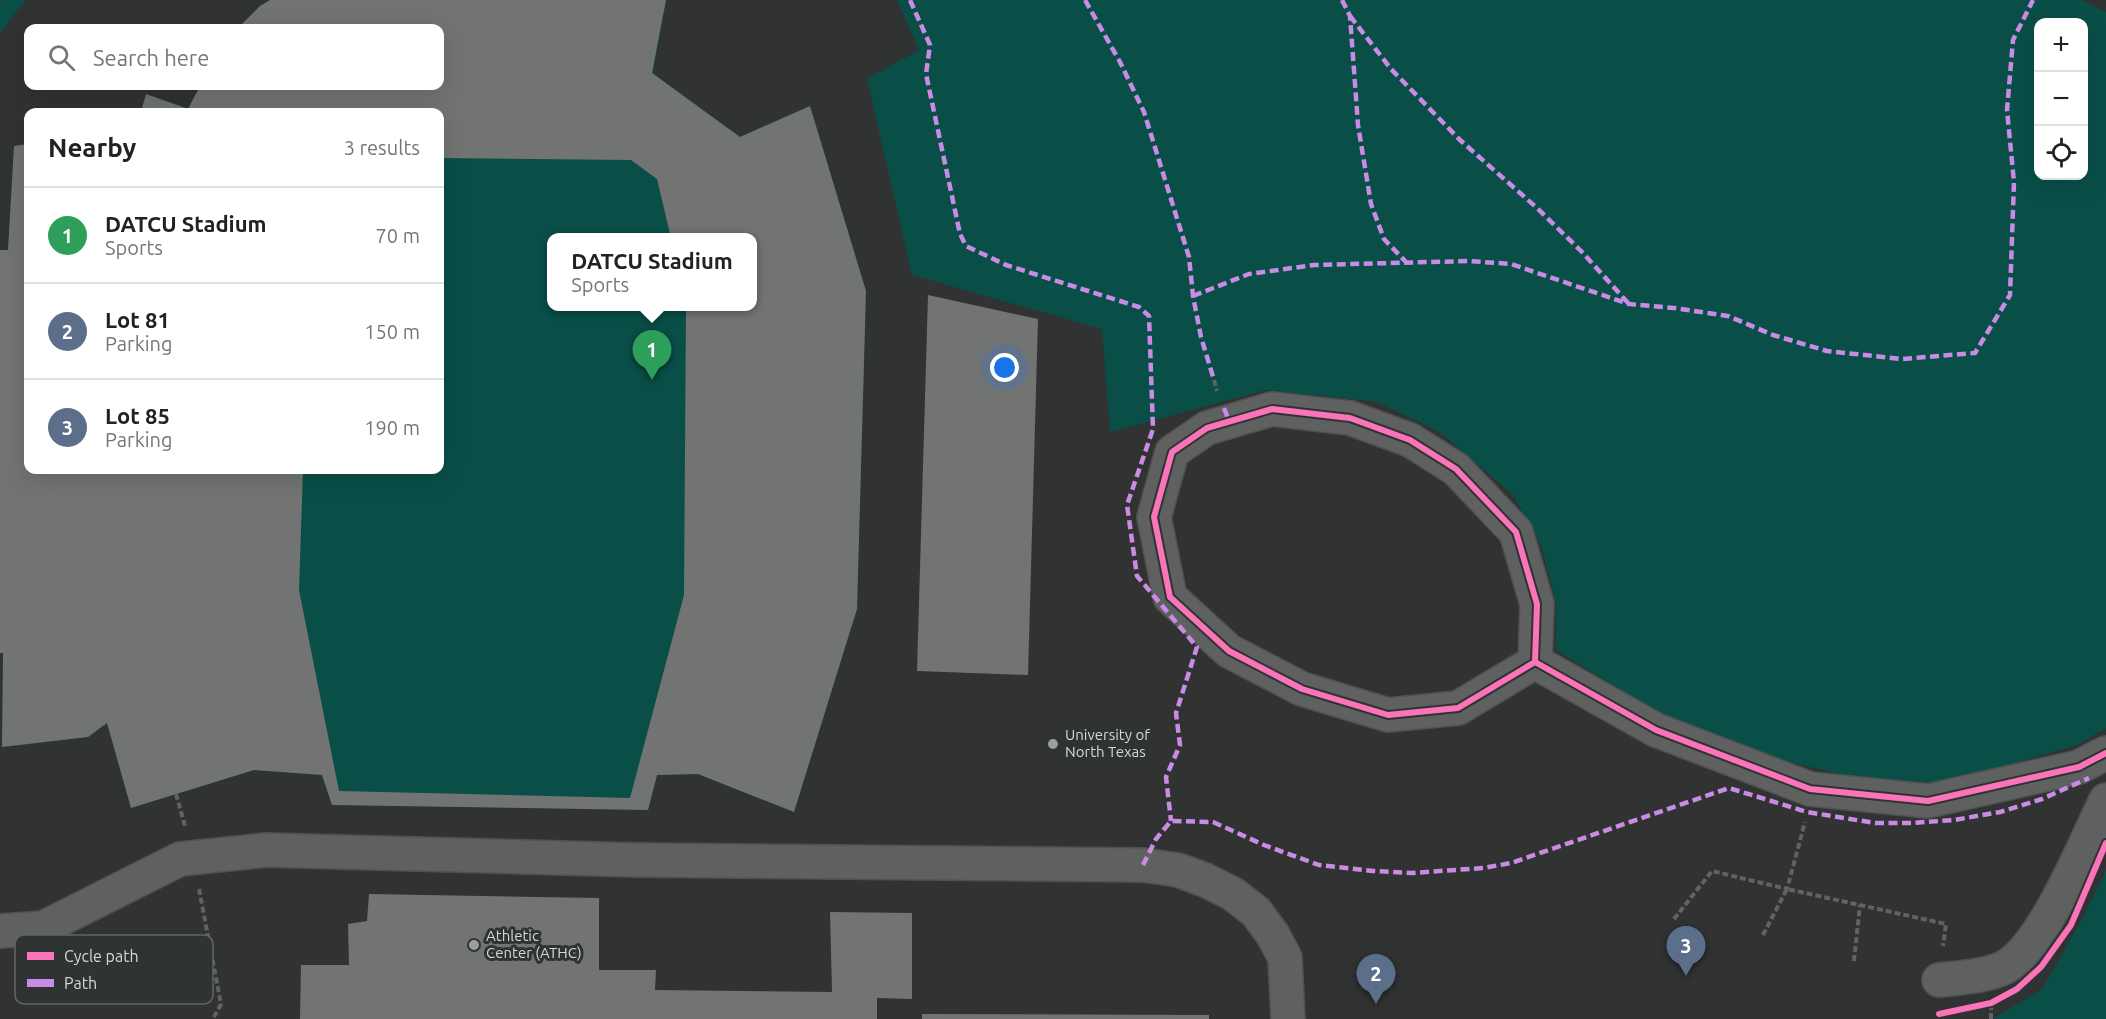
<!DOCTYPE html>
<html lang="en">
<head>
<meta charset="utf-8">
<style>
  :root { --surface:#fff; --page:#f6f6f6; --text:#222; --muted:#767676; --line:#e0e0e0; --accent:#d93025 }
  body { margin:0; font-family:Ubuntu,sans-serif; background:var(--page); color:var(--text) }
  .controls { position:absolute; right:18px; top:18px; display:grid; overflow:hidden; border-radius:12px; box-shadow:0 6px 24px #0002 }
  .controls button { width:54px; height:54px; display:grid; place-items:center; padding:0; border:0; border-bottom:2px solid var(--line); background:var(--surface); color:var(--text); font:30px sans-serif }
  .you { position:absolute; left:1005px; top:368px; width:21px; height:21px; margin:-15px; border:4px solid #fff; border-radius:50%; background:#1a73e8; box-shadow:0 0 0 9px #1a73e833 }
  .badge { display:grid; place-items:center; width:39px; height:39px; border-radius:50%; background:var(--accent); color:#fff; font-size:20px; font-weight:700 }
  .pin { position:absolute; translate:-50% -50px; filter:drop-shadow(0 2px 3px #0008) }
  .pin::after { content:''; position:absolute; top:32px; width:21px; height:18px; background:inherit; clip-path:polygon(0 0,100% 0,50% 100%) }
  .popup { position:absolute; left:547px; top:233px; width:210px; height:78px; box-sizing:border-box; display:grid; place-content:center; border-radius:12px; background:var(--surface); filter:drop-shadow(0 2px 4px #0005); font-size:20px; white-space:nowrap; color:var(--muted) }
  .popup b { font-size:22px; color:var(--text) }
  .popup::after { content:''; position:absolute; left:50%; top:100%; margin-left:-12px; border:12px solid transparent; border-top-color:var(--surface) }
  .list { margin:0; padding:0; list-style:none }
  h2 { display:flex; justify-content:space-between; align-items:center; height:78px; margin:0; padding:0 24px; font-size:26px }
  h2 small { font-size:20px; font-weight:400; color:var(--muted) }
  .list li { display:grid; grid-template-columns:39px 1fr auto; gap:18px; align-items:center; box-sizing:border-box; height:96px; padding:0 24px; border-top:2px solid var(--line) }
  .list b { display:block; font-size:22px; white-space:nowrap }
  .list p { margin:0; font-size:20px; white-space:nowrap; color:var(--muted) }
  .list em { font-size:20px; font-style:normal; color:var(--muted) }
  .icon { flex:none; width:33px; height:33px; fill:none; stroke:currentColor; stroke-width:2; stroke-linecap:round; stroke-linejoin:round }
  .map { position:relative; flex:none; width:2106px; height:1019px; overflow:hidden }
  .search { position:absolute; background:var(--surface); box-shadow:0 6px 24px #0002; left:24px; top:24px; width:420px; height:66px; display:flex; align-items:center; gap:15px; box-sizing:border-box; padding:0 21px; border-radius:12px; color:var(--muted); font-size:22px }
  .panel { position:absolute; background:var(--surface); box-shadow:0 6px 24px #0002; left:24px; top:108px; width:420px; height:366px; border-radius:12px }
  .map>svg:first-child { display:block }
  .green { fill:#0a4e48; fill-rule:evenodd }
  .building { fill:#727473 }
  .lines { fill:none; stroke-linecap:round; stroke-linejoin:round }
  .minor-casing { stroke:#4f5050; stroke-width:36 }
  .path { stroke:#616262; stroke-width:4; stroke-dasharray:6 3; stroke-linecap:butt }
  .minor { stroke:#5f6060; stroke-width:33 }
  .quiet { stroke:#ca8be6; stroke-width:4.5; stroke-dasharray:9 4.5; stroke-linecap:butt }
  .cycleway-casing { stroke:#303333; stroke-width:10 }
  .cycleway { stroke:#fb73b8; stroke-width:6 }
  .poi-dot { fill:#9c9e9d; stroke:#303333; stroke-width:2 }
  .labels { text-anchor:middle; stroke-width:6; stroke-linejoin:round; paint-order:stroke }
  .poi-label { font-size:15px; fill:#d6d8d7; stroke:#303333; text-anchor:start }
  .key { fill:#303333; stroke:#626564; stroke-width:1.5 }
  .key-label { font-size:16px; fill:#d6d8d7 }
</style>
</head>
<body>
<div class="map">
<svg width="2106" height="1019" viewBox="0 0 2106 1019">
  <rect width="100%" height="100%" fill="#313232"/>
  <!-- green -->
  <g class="green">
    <path d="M0,0H25L0,33Z"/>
    <path d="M270,0H666L653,73L740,137L810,106L866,291L857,609L794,812L698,774L657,775L648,810L332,805L322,775L254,770L131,808L107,723L88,737L2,747L3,653H0V250H8L14,146L28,144V470H440V112H141L146,94L188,108L200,86H440V28H238L260,6ZM552,238H752V306H552Z"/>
    <path d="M897,0H2081L2106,12V728L2077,745L2001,767L1931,783L1850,776L1780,760L1660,714L1556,650V604L1541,545L1513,495L1441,433L1378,402L1266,390L1110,432L1102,329L912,275L867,79L919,50ZM2038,22H2084V176H2038Z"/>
    <path d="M2106,870V1019H1993L2042,989L2081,921Z"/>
  </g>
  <!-- building -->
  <g class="building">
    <path d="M270,0H666L652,73L740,137L810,106L866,291L857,609L794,812L698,774L657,775L648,810L332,805L322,775L254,770L131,808L107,723L88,737L2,747L3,653H0V250H8L14,146L28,144V470H303L299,590L339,791L630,798L684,595L686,306H752V238H671L657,179L631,160L440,158V112H141L146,94L188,109L200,86H440V28H238L260,6Z"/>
    <path d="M928,295L1038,319L1028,675L917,671Z"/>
    <path d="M369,894L599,898V970H656L655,990L832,992L830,912L912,913V999L877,998V1019H300L301,965H349L348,924L367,921Z"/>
    <path d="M922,1014L1209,1015V1019H922Z"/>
  </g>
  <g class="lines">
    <defs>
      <g id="minor">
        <path d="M1272,409L1350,418L1410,440L1456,469L1516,532L1537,604L1535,662L1458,708L1388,715L1302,689L1229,651L1170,597L1154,517L1172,452L1207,428Z"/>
        <path d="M1535,662L1656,730L1810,789L1928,801L2079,767L2106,753"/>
        <path d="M0,931L43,928L180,859L266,850L637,860L1143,865L1178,870L1205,880L1233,894L1256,912L1273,935L1285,958L1288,1019"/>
        <path d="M1939,980C1958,978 1991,976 2007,966C2046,941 2085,843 2106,800"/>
      </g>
    </defs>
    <!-- minor casing -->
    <use href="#minor" class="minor-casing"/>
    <!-- path -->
    <g class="path">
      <path d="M1214,380L1217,391"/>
      <path d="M176,794L185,826"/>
      <path d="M199,889L221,1004L213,1019"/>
      <path d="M1674,919L1712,871L1787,889L1805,822"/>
      <path d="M1763,935L1787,889L1946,924L1943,946"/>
      <path d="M1854,961L1860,905"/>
      <path d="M1991,1019V1004"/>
    </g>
    <!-- minor -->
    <use href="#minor" class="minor"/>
    <!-- quiet -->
    <g class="quiet">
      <path d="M910,0L930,45L926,74L960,234L966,246L1006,265L1139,307L1149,316L1153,429L1127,505L1137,576L1197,647L1176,713L1180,745L1166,777L1171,821"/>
      <path d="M1085,0L1120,62L1144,112L1189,257L1193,296L1201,337L1214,380"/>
      <path d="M1342,0L1350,16L1358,125L1371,204L1384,239L1406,262"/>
      <path d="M1350,16L1391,69L1460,140L1537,208L1581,251L1629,304"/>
      <path d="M1193,296L1249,274L1314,265L1469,261L1511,264L1629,304L1674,308L1728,316L1773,335L1827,351L1902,359L1975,353L2010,295L2014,182L2007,110L2013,40L2033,0"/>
      <path d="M1224,408L1229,421"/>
      <path d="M1143,865L1156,839L1171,821L1213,822L1264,845L1319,865L1373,871L1412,873L1483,868L1511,863L1729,788L1807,812L1875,823H1911L1954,820L2000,812L2042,799L2089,778"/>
    </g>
    <defs>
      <g id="cycleway">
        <path d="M1272,409L1350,418L1410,440L1456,469L1516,532L1537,604L1535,662L1458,708L1388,715L1302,689L1229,651L1170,597L1154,517L1172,452L1207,428Z"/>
        <path d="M1535,662L1656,730L1810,789L1928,801L2079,767L2106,753"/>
        <path d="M1939,1014L1991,1003L2017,989L2041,967L2071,925L2106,843"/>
      </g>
    </defs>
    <!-- cycleway casing -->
    <use href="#cycleway" class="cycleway-casing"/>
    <!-- cycleway -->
    <use href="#cycleway" class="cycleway"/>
  </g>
  <!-- markers -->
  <g class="poi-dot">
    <circle cx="1053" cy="744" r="6"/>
    <circle cx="474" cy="945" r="6"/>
  </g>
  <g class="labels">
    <!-- poi labels -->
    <g class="poi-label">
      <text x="1065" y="740">University of<tspan x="1065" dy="17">North Texas</tspan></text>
      <text x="486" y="941">Athletic<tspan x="486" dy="17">Center (ATHC)</tspan></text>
    </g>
  </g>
  <!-- legend -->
  <rect x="15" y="935" width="198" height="69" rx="9" class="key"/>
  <rect x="27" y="952" width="27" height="8" fill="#fb73b8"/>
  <rect x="27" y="979" width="27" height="8" fill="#ca8be6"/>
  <g class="key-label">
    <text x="64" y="962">Cycle path</text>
    <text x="64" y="989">Path</text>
  </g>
</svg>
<div class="controls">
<button>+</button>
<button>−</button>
<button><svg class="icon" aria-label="locate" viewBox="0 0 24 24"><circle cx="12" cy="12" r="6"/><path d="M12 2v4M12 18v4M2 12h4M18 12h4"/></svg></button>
</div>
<div class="you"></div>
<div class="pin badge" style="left:652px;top:380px;background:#2e9e5b">1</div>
<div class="popup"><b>DATCU Stadium</b>Sports</div>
<div class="pin badge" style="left:1376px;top:1004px;background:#5c6f8a">2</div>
<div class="pin badge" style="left:1686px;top:976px;background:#5c6f8a">3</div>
<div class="search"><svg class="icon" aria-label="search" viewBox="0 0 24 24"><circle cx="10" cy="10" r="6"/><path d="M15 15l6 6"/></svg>Search here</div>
<section class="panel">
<h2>Nearby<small>3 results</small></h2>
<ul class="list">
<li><span class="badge" style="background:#2e9e5b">1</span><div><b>DATCU Stadium</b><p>Sports</p></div><em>70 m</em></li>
<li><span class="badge" style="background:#5c6f8a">2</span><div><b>Lot 81</b><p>Parking</p></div><em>150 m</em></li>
<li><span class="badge" style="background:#5c6f8a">3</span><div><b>Lot 85</b><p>Parking</p></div><em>190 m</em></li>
</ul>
</section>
</div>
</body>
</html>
